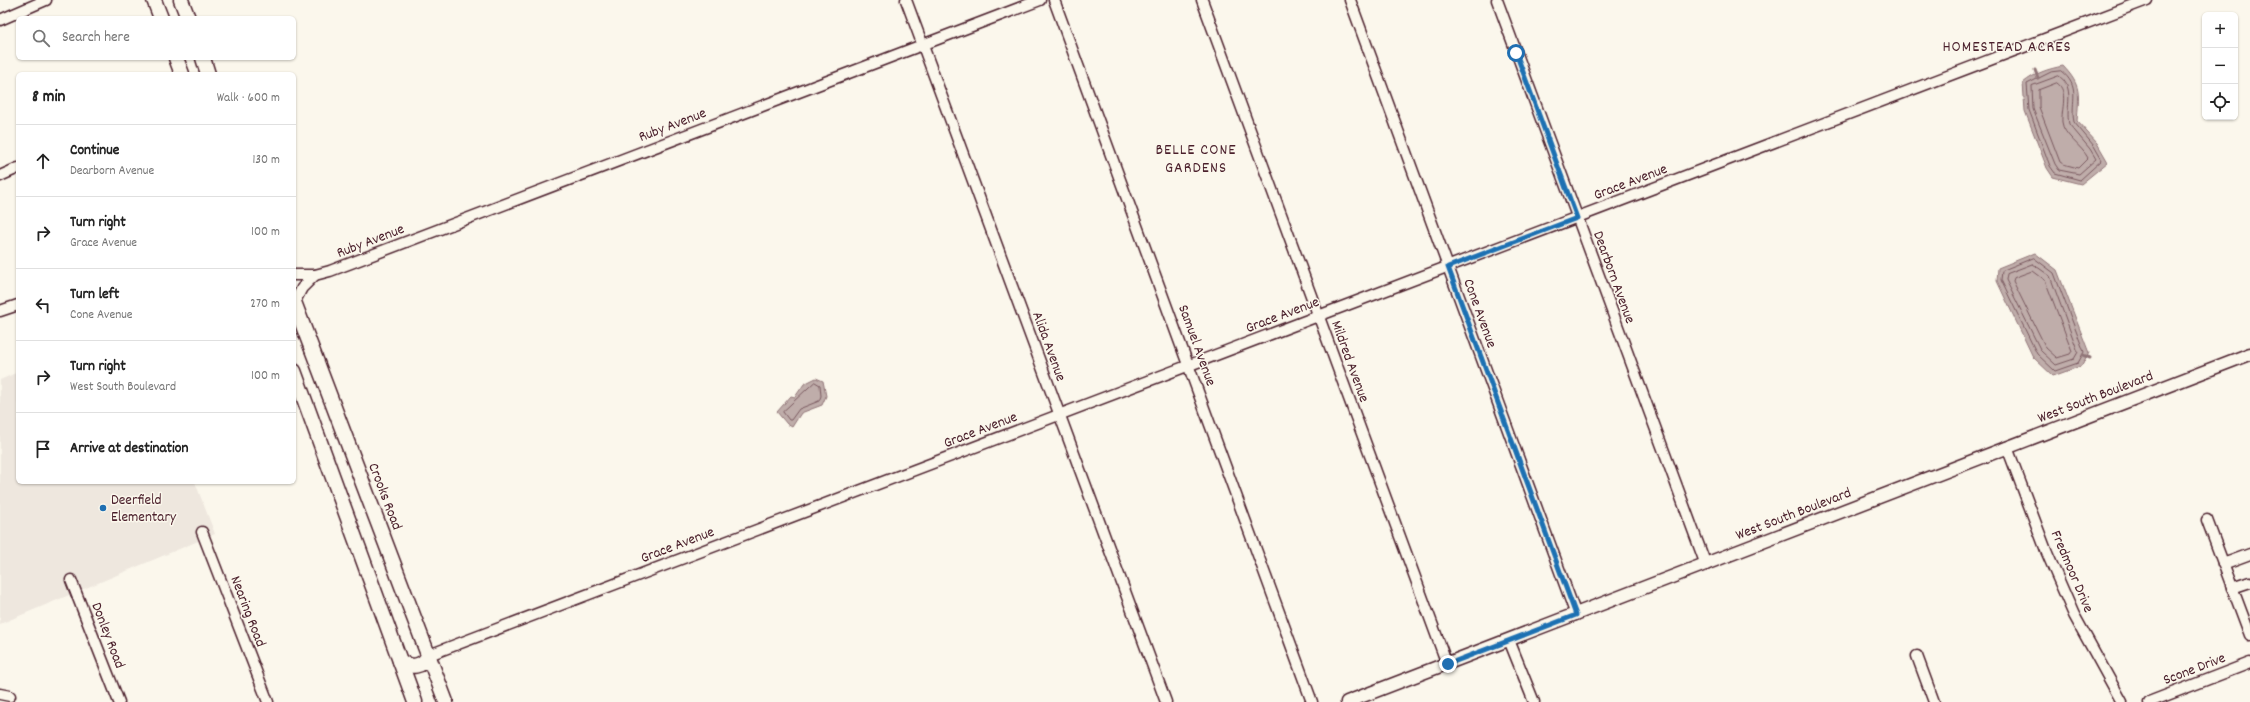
<!DOCTYPE html>
<html lang="en">
<head>
<meta charset="utf-8">
<style>
  :root { --surface:#fff; --page:#f2f2f2; --text:#222; --muted:#767676; --line:#e0e0e0 }
  body { margin:0; font-family:Dekko,sans-serif; background:var(--page); color:var(--text) }
  .controls { position:absolute; right:12px; top:12px; display:grid; overflow:hidden; border-radius:6px; box-shadow:0 1px 3px #0004 }
  .controls button { width:36px; height:36px; display:grid; place-items:center; padding:0; border:0; border-bottom:1px solid var(--line); background:var(--surface); color:var(--text); font:20px sans-serif }
  .stop { position:absolute; width:12px; height:12px; margin:-9px; border:3px solid #1f6fb2; border-radius:50%; background:#fff }
  .stop.end { background:#1f6fb2; border-color:#fff; box-shadow:0 1px 4px #0008 }
  .list { margin:0; padding:0; list-style:none }
  h2 { display:flex; justify-content:space-between; align-items:center; height:52px; margin:0; padding:0 16px; font-size:17px }
  h2 small { font-size:13px; font-weight:400; color:var(--muted) }
  .list li { display:grid; grid-template-columns:26px 1fr auto; gap:12px; align-items:center; box-sizing:border-box; height:72px; padding:0 16px; border-top:1px solid var(--line) }
  .list b { display:block; font-size:15px; white-space:nowrap }
  .list p { margin:0; font-size:13px; white-space:nowrap; color:var(--muted) }
  .list em { font-size:13px; font-style:normal; color:var(--muted) }
  .icon { flex:none; width:22px; height:22px; fill:none; stroke:currentColor; stroke-width:2; stroke-linecap:round; stroke-linejoin:round }
  .map { position:relative; flex:none; width:2250px; height:702px; overflow:hidden }
  .search { position:absolute; background:var(--surface); box-shadow:0 1px 3px #0004; left:16px; top:16px; width:280px; height:44px; display:flex; align-items:center; gap:10px; box-sizing:border-box; padding:0 14px; border-radius:6px; color:var(--muted); font-size:15px }
  .panel { position:absolute; background:var(--surface); box-shadow:0 1px 3px #0004; left:16px; top:72px; width:280px; height:412px; border-radius:6px }
  .map>svg:first-child { display:block }
  .built { fill:#eee7de }
  .water { fill:#bfadaa; stroke:#907477 }
  .lines { fill:none; stroke-linecap:round; stroke-linejoin:round }
  .shore { stroke:#79585e; stroke-width:1 }
  .stream { stroke:#907477; stroke-width:3 }
  .minor-casing { stroke:#4a1f2b; stroke-width:13 }
  .tertiary-casing { stroke:#4a1f2b; stroke-width:15 }
  .secondary-casing { stroke:#4a1f2b; stroke-width:17 }
  .minor { stroke:#fbf7ec; stroke-width:10 }
  .tertiary { stroke:#fbf7ec; stroke-width:12 }
  .secondary { stroke:#fbf7ec; stroke-width:14 }
  .route { stroke:#1f6fb2; stroke-width:5 }
  .poi-dot { fill:#1f6fb2; stroke:#fbf7ec; stroke-width:1.5 }
  .labels { text-anchor:middle; stroke-width:3; stroke-linejoin:round; paint-order:stroke }
  .street-label { font-size:15px; fill:#4a1f2b; stroke:#fbf7ec }
  .poi-label { font-size:15px; fill:#4a1f2b; stroke:#fbf7ec; text-anchor:start }
  .neighbourhood-label { font-size:16px; letter-spacing:1px; fill:#4a1f2b; stroke:#fbf7ec }
</style>
</head>
<body>
<div class="map">
<svg width="2250" height="702" viewBox="0 0 2250 702">
  <rect width="100%" height="100%" fill="#fbf7ec"/>
  <filter id="ink" filterUnits="userSpaceOnUse"><feTurbulence type="fractalNoise" baseFrequency=".025" numOctaves="2"/><feDisplacementMap in="SourceGraphic" scale="8" xChannelSelector="R" yChannelSelector="G"/><feConvolveMatrix kernelMatrix="1 2 1 2 8 2 1 2 1" color-interpolation-filters="sRGB"/></filter>
  <g filter="url(#ink)">
    <!-- built -->
    <path class="built" d="M18,372V482H195L215,534L0,624V380Z"/>
    <!-- water -->
    <g class="water">
      <path d="M2063,66C2082,86 2079,94 2077,121L2097,143L2108,162L2081,184L2053,177L2047,168L2025,111L2023,83C2035,73 2048,69 2063,66Z"/>
      <path d="M2035,253L2057,270L2089,353L2081,366L2053,376L2033,357L1997,281L1998,268Z"/>
      <path d="M816,378L823,381L826,396L822,405L801,413L792,427L787,424L777,412L791,396L795,397L804,384Z"/>
    </g>
    <g class="lines">
      <!-- shore -->
      <g class="shore">
        <path d="M2061,71C2082,87 2070,102 2074,122L2094,146L2102,160L2080,180L2055,173L2050,166L2029,110L2027,84L2051,72Z"/>
        <path d="M2059,76C2076,88 2065,107 2069,124L2090,149L2096,159L2079,174L2059,170L2055,164L2033,109L2032,86Z"/>
        <path d="M2057,83C2069,91 2061,110 2062,122C2063,135 2082,146 2088,158L2078,168L2063,164L2060,162L2039,107V90Z"/>
        <path d="M2034,258L2054,273L2084,352L2078,363L2055,371L2037,354L2001,280L2002,271Z"/>
        <path d="M2033,264L2050,276L2078,352L2074,359L2056,365L2041,351L2006,280L2007,274Z"/>
        <path d="M2033,271L2045,280L2072,351L2070,354L2057,358L2046,348L2013,281L2014,278Z"/>
        <path d="M815,382L820,385L821,396L819,401L799,409L791,420H789L783,412Z"/>
      </g>
      <!-- stream -->
      <g class="stream">
        <path d="M2035,70L2038,78"/>
        <path d="M2083,355L2090,358"/>
      </g>
      <defs>
        <g id="minor">
          <path d="M906,0L1166,702"/>
          <path d="M1054,0L1312,702"/>
          <path d="M1202,0L1447,664"/>
          <path d="M1350,0L1576,615"/>
          <path d="M1497,0L1706,565"/>
          <path d="M0,20L46,0"/>
          <path d="M0,176L18,168"/>
          <path d="M294,275H315L330,271L1040,0"/>
          <path d="M294,303L302,288L315,275"/>
          <path d="M0,311L18,305"/>
          <path d="M2007,447L2047,553L2074,615L2122,702"/>
          <path d="M2207,520L2250,635"/>
          <path d="M202,532L268,702"/>
          <path d="M2223,564L2250,554"/>
          <path d="M71,580L119,702"/>
          <path d="M2232,588L2250,582"/>
          <path d="M1509,640L1534,702"/>
          <path d="M429,655L2147,0"/>
          <path d="M1917,656L1934,702"/>
          <path d="M0,694L10,696"/>
          <path d="M2149,702L2250,663"/>
        </g>
        <path id="tertiary" d="M1347,702L2250,354"/>
        <g id="secondary">
          <path d="M154,0L161,18"/>
          <path d="M181,0L188,18"/>
          <path d="M176,58L182,74"/>
          <path d="M203,58L208,74"/>
          <path d="M294,302L446,702"/>
          <path d="M294,371L415,702"/>
          <path d="M400,661C410,669 423,667 429,655"/>
        </g>
      </defs>
      <!-- minor casing -->
      <use href="#minor" class="minor-casing"/>
      <!-- tertiary casing -->
      <use href="#tertiary" class="tertiary-casing"/>
      <!-- secondary casing -->
      <use href="#secondary" class="secondary-casing"/>
      <!-- minor -->
      <use href="#minor" class="minor"/>
      <!-- tertiary -->
      <use href="#tertiary" class="tertiary"/>
      <!-- secondary -->
      <use href="#secondary" class="secondary"/>
    </g>
  </g>
  <g class="lines" filter="url(#ink)">
    <!-- route -->
    <path class="route" d="M1448,664L1576,615L1448,267L1577,218L1516,53"/>
  </g>
  <!-- markers -->
  <circle class="poi-dot" cx="103" cy="508" r="4"/>
  <g class="labels">
    <!-- street labels -->
    <g class="street-label">
      <text transform="translate(672 124) rotate(-21)" y="5">Ruby Avenue</text>
      <text transform="translate(1630 181) rotate(-21)" y="5">Grace Avenue</text>
      <text transform="translate(370 240) rotate(-21)" y="5">Ruby Avenue</text>
      <text transform="translate(1615 277) rotate(70)" y="5">Dearborn Avenue</text>
      <text transform="translate(1481 313) rotate(70)" y="5">Cone Avenue</text>
      <text transform="translate(1282 314) rotate(-21)" y="5">Grace Avenue</text>
      <text transform="translate(1198 345) rotate(70)" y="5">Samuel Avenue</text>
      <text transform="translate(1050 346) rotate(70)" y="5">Alida Avenue</text>
      <text transform="translate(1351 361) rotate(70)" y="5">Mildred Avenue</text>
      <text transform="translate(2095 396) rotate(-21)" y="5">West South Boulevard</text>
      <text transform="translate(980 429) rotate(-21)" y="5">Grace Avenue</text>
      <text transform="translate(386 496) rotate(69)" y="5">Crooks Road</text>
      <text transform="translate(1793 513) rotate(-21)" y="5">West South Boulevard</text>
      <text transform="translate(677 544) rotate(-21)" y="5">Grace Avenue</text>
      <text transform="translate(2073 571) rotate(67)" y="5">Fredmoor Drive</text>
      <text transform="translate(249 611) rotate(69)" y="5">Nearing Road</text>
      <text transform="translate(109 635) rotate(69)" y="5">Donley Road</text>
      <text transform="translate(2194 668) rotate(-21)" y="5">Scone Drive</text>
    </g>
    <!-- poi labels -->
    <g class="poi-label">
      <text x="111" y="504">Deerfield<tspan x="111" dy="17">Elementary</tspan></text>
    </g>
    <!-- neighbourhood labels -->
    <g class="neighbourhood-label">
      <text x="2007" y="51">HOMESTEAD ACRES</text>
      <text x="1196" y="154">BELLE CONE<tspan x="1196" dy="18">GARDENS</tspan></text>
    </g>
  </g>
</svg>
<div class="controls">
<button>+</button>
<button>−</button>
<button><svg class="icon" aria-label="locate" viewBox="0 0 24 24"><circle cx="12" cy="12" r="6"/><path d="M12 2v4M12 18v4M2 12h4M18 12h4"/></svg></button>
</div>
<div class="stop" style="left:1516px;top:53px"></div>
<div class="stop end" style="left:1448px;top:664px"></div>
<div class="search"><svg class="icon" aria-label="search" viewBox="0 0 24 24"><circle cx="10" cy="10" r="6"/><path d="M15 15l6 6"/></svg>Search here</div>
<section class="panel">
<h2>8 min<small>Walk · 600 m</small></h2>
<ul class="list">
<li><svg class="icon" aria-label="ahead" viewBox="0 0 24 24"><path d="M12 20V5M6 11l6-6 6 6"/></svg><div><b>Continue</b><p>Dearborn Avenue</p></div><em>130 m</em></li>
<li><svg class="icon" aria-label="right" viewBox="0 0 24 24"><path d="M7 20v-9h11M14 6l5 5-5 5"/></svg><div><b>Turn right</b><p>Grace Avenue</p></div><em>100 m</em></li>
<li><svg class="icon" aria-label="left" viewBox="0 0 24 24"><path d="M17 20v-9H6M10 6l-5 5 5 5"/></svg><div><b>Turn left</b><p>Cone Avenue</p></div><em>270 m</em></li>
<li><svg class="icon" aria-label="right" viewBox="0 0 24 24"><path d="M7 20v-9h11M14 6l5 5-5 5"/></svg><div><b>Turn right</b><p>West South Boulevard</p></div><em>100 m</em></li>
<li><svg class="icon" aria-label="arrive" viewBox="0 0 24 24"><path d="M6 21V4h12l-3 4 3 4H6"/></svg><div><b>Arrive at destination</b></div></li>
</ul>
</section>
</div>
</body>
</html>
